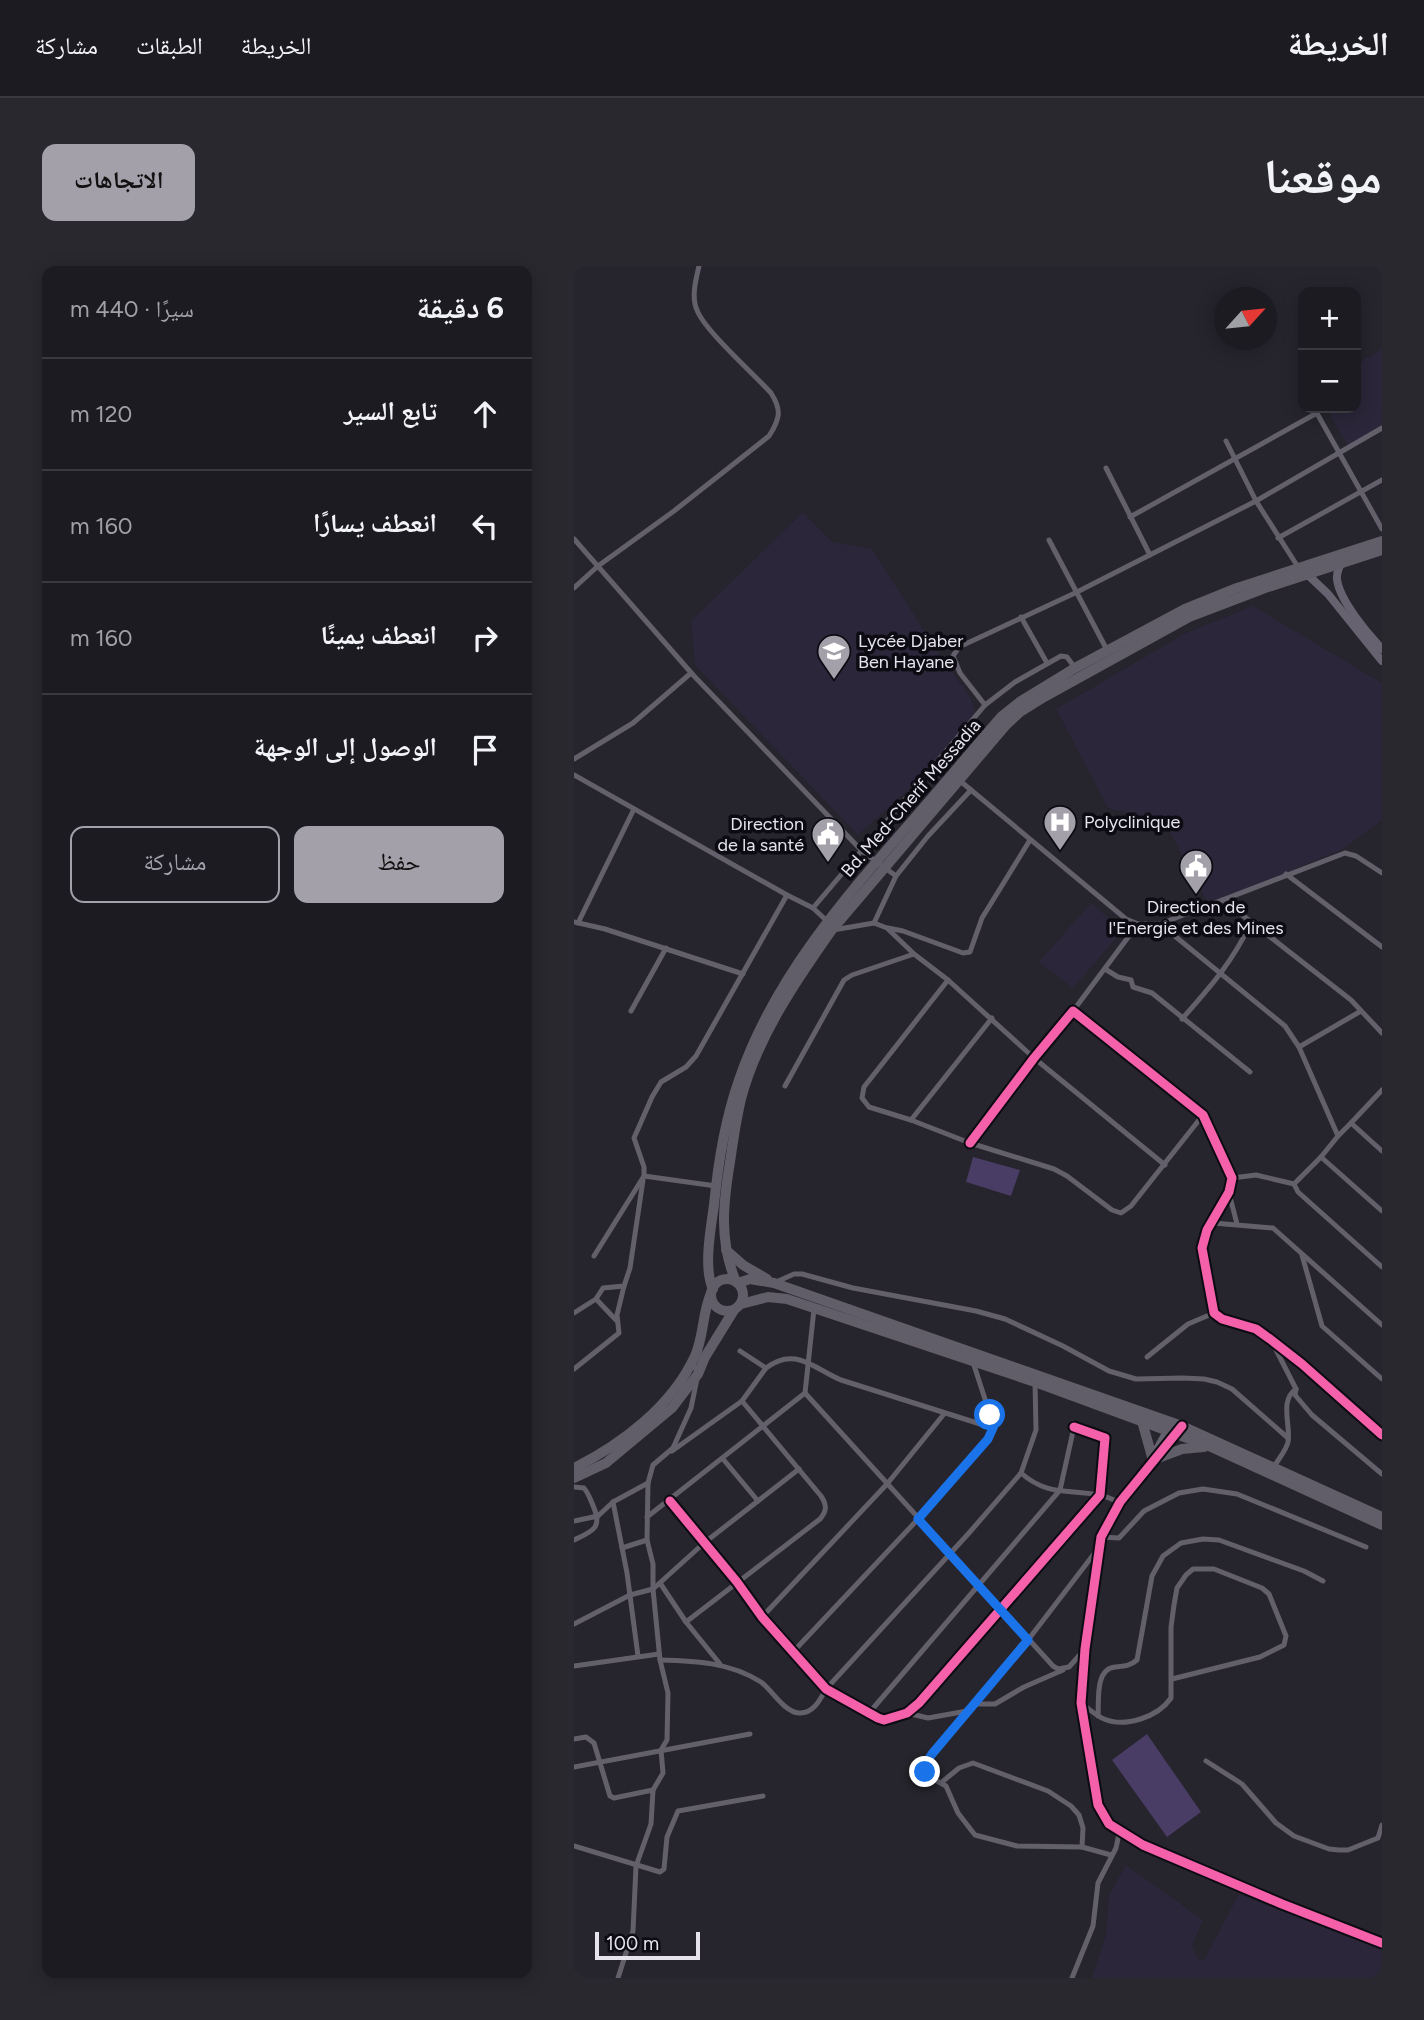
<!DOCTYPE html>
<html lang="ar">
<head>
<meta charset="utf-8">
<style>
  :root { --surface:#1c1b21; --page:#29282e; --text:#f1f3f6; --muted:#a0a1a5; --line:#3a393f; --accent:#a3a0a9 }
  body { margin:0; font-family:Figtree,"Noto Naskh Arabic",sans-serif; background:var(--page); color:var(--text); direction:rtl }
  .controls { position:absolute; right:21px; top:21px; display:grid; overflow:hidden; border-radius:14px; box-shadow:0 4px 18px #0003 }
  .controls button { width:63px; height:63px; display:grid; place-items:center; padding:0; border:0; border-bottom:2px solid var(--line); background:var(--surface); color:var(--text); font:35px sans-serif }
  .compass { position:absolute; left:640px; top:21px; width:63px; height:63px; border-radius:50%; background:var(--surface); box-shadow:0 4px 18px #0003; rotate:63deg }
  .scale { position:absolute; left:21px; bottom:18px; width:105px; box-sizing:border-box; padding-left:7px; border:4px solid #e6e3ed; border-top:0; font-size:19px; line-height:24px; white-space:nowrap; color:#e6e3ed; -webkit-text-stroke:5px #0d0b12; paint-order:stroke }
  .stop { position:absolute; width:21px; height:21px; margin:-16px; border:5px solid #1a73e8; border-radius:50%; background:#fff }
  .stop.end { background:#1a73e8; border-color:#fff; box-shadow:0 2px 7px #0008 }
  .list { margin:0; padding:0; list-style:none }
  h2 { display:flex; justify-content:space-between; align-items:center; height:91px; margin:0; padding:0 28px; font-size:30px }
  h2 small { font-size:23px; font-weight:400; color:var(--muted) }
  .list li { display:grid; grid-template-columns:46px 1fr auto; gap:21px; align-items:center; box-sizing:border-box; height:112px; padding:0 28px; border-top:2px solid var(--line) }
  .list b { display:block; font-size:26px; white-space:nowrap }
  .list em { font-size:23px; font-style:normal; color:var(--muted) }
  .actions { display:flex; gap:14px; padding:21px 28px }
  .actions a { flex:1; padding:16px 0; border:2px solid var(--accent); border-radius:14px; text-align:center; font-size:24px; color:var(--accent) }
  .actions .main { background:var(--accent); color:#111 }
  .icon { flex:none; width:38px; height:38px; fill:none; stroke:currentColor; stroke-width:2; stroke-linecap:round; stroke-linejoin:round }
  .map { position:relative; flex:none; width:808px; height:1712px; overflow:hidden; direction:ltr; border-radius:14px }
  header { display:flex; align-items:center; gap:42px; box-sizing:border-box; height:98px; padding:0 35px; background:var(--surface); border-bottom:2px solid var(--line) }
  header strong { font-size:33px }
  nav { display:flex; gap:38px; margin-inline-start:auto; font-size:24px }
  .intro { display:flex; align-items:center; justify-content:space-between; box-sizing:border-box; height:168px; padding:0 42px }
  h1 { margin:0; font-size:49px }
  .button { padding:18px 32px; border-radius:14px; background:var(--accent); color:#111; font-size:24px; font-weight:700 }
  main { display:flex; gap:42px; padding:0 42px }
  aside { flex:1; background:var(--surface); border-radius:14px; box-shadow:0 4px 18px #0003 }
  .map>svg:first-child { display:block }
  .built { fill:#2b2639 }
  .pitch { fill:#493c65 }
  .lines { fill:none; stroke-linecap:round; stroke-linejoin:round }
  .street { stroke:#63606b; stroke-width:5 }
  .secondary { stroke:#67626f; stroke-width:8 }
  .highway { stroke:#615d69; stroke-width:10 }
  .cycleway-casing { stroke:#0d0b12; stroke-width:13 }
  .cycleway { stroke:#f560ab; stroke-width:9 }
  .route { stroke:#1a73e8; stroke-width:9 }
  .labels { text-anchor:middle; stroke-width:7; stroke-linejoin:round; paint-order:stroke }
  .poi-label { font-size:18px; fill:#e6e3ed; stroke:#0d0b12; text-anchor:start }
  .street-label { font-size:18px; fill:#e6e3ed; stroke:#0d0b12 }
</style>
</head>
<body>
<header>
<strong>الخريطة</strong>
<nav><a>الخريطة</a><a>الطبقات</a><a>مشاركة</a></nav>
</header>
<div class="intro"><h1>موقعنا</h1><a class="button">الاتجاهات</a></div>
<main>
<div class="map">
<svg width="808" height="1712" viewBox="0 0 808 1712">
  <rect width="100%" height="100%" fill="#26242c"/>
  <!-- built -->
  <g class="built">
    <path d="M808,83V162L774,180L752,142H782V105L789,94Z"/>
    <path d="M229,246L258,276L298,283L360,380L396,431L402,448L355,506L284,569L121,399L117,355Z"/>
    <path d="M679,340L808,417V554L769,583L634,638L591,557L534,542L482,443L612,367Z"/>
    <path d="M517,637L549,664L499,722L465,696Z"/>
    <path d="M552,1599L629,1654L618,1680L624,1693L630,1694L665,1628L808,1684V1712H518L532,1669L535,1629Z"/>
  </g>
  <!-- pitch -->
  <g class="pitch">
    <path d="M399,891L446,904L437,930L392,916Z"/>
    <path d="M573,1468L627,1546L593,1571L538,1494Z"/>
  </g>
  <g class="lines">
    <!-- street -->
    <g class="street">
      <path d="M740,142L808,263"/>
      <path d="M652,175L682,235L724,301"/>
      <path d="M532,202L576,289"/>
      <path d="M556,251L743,147"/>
      <path d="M704,272L808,214"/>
      <path d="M0,273L120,410L288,585L322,610L354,570L397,524"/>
      <path d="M475,274L533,384"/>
      <path d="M0,322L24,300L100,245L195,170C206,153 208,144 197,127C181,109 130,64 123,44C117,31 122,13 125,0"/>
      <path d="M447,351L473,397"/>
      <path d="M411,439L386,407L379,390L385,381L501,327L682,235L808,162"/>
      <path d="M0,493L59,457L117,407"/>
      <path d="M0,509L213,629"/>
      <path d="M385,514L552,653L564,658H586L771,587L782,590L808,607"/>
      <path d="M712,608L808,681"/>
      <path d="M649,634L777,734L808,767"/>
      <path d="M239,642L411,439L441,416L487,390L493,391L501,402"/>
      <path d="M0,656L31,663L169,708"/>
      <path d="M4,657L60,543"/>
      <path d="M300,657L322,610"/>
      <path d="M586,658L711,760L725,781L764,870L747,891L720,918L682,909L658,912"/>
      <path d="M314,662L329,665L389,687L396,686L408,652L456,574"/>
      <path d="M259,664L300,657L313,662L340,688L374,714L460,792L591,899"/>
      <path d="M531,703L544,711L557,714L559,721L578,727L676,806"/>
      <path d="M374,714L290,821L288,832L295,841L337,854L396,877L480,903L493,910L538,944L547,947L557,940L629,849"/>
      <path d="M57,745L92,682"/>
      <path d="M499,745L564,658"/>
      <path d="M608,753C637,720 657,698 677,657"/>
      <path d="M725,781L787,745"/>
      <path d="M211,820L270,714L278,709L340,688"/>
      <path d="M337,854L418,752"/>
      <path d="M777,857L808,824"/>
      <path d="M764,870L777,857L808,885"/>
      <path d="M396,877L460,792L499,745L629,849L658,912L655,926L633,964L628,982L640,1047L648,1053L682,1063L696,1073L728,1098L808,1169"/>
      <path d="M747,891L808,945"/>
      <path d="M70,910L142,920"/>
      <path d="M720,918L724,926L808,1001"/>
      <path d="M655,927L663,958"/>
      <path d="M639,957L699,962L808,1059"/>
      <path d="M728,989L748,1060L808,1113"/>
      <path d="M20,990L70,910V901L60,872L78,831L87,816L112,801L122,790L213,629L239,642L253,655"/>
      <path d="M200,1017L220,1008H228L279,1022L402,1045L431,1053L489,1080L535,1105L562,1113L609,1112L630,1113L643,1116L658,1123L714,1172"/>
      <path d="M22,1033L43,1055"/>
      <path d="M240,1043L231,1127L479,1400L484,1403L495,1401L511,1383"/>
      <path d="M0,1047L22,1033L29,1022L50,1020L56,1002L69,914"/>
      <path d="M698,1076L722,1123L721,1129L738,1149L808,1208"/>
      <path d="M166,1085L192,1102C221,1080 239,1102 267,1114L419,1162"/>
      <path d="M573,1091L614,1058L640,1047"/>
      <path d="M0,1103L45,1067L43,1049L50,1020"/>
      <path d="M98,1185L168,1135L192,1102"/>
      <path d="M149,1193L184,1235"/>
      <path d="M700,1201C704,1193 712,1185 714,1176C717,1158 705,1135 722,1123"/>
      <path d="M447,1207C473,1230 494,1223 525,1229C532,1230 539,1234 546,1236"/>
      <path d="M0,1221L10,1222C15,1228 17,1235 20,1242C29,1263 16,1266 0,1274"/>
      <path d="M96,1235L163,1316L188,1351L252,1423L304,1452L310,1454L333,1447L345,1437L526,1229L531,1172L500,1161"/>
      <path d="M39,1236L53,1307L64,1390"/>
      <path d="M73,1251L231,1127"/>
      <path d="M0,1255L24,1250L39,1236L74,1217"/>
      <path d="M527,1271L545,1272L570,1245L605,1227L629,1223L663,1228L792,1281"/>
      <path d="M48,1282L73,1274"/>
      <path d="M86,1317L112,1356L146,1398"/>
      <path d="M188,1351L313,1218L370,1148"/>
      <path d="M112,1356L246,1253C253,1245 253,1239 247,1230L168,1135"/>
      <path d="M0,1358L56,1329L79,1323L130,1277L225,1203"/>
      <path d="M218,1387L362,1234L414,1173L419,1158L399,1096"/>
      <path d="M86,1394C122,1395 155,1396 187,1416C198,1424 210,1446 225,1447C239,1448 246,1434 252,1423L395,1267L447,1207L462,1164L461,1116"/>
      <path d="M0,1400L85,1388"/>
      <path d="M507,1437C514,1442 522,1450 530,1453C551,1462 584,1451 597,1432V1361L600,1339L603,1322L612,1309L619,1303H640L688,1322L695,1328L712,1370L710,1379L686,1391L598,1413"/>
      <path d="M399,1438H421L450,1421L489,1404"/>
      <path d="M393,1445L350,1500L352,1509L372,1520L384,1547L401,1569L443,1580L508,1581L537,1589"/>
      <path d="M295,1447L486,1224L500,1161L499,1157"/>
      <path d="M333,1447L354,1452L393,1445L454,1374L523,1284"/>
      <path d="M524,1450C525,1434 521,1403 541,1401C550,1400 556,1400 563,1394L578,1310L589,1290L607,1277L629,1273L645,1274L730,1305L749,1315"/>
      <path d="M0,1473L12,1471L20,1477L36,1530L40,1532L79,1524"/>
      <path d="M632,1495L668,1518L702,1557L720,1570L755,1583L765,1584H774L804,1572L808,1559"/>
      <path d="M0,1501L176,1468"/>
      <path d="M368,1516L385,1502L399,1497L474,1525L497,1540L505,1549L509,1562L508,1581"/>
      <path d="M0,1580L86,1606L90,1603L93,1571L104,1545L189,1530"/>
      <path d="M44,1712L59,1665L62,1600L77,1558L79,1524L89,1507L87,1484L93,1474L94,1427L86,1394L79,1323V1298L73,1274L74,1217L79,1199L99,1182L117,1142L124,1108L118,1096"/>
      <path d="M498,1712L519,1660L524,1617L542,1582L546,1563"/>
    </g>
    <!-- secondary -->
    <g class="secondary">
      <path d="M767,297C765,303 762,307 763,313C765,334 794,368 808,383"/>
      <path d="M734,309L754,328L808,395"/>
      <path d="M605,1166L584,1192L574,1200L546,1236L527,1271L511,1383L507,1437L524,1539L535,1558L569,1579L708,1638L808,1677"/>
      <path d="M577,1194L596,1160"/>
    </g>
    <!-- highway -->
    <g class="highway">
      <path d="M152,984L169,999L193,1013"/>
      <circle cx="153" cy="1029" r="16"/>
      <path d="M162,1016C145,975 149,938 156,896C159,875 162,854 167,833C183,772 221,716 257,665L432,459L446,446L470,431L615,351L691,322L808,284"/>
      <path d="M164,1017L176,1013L200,1017L608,1160L808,1251"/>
      <path d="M139,1023C129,1002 137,961 140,939C144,897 151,854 165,814C200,711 274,628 344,548C372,516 399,483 427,451L447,435L501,402L611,343L663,322L808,275"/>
      <path d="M167,1038L194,1031L213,1033L461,1116L635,1180L808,1259"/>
      <path d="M568,1155L578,1191"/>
      <path d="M584,1192L608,1183L630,1181"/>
      <path d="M0,1202C48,1178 98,1140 121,1090C130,1070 128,1048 137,1027"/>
      <path d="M0,1212L32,1197L98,1142L124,1108L131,1091L160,1044"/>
    </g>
    <defs>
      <g id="cycleway">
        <path d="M396,877L460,792L499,745L629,849L658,912L655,926L633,964L628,982L640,1047L648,1053L682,1063L696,1073L728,1098L808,1169"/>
        <path d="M608,1160L546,1236L527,1271L511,1383L507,1437L524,1539L535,1558L569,1579L708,1638L808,1677"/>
        <path d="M96,1235L163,1316L188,1351L252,1423L304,1452L310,1454L333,1447L345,1437L526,1229L531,1172L500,1161"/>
      </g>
    </defs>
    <!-- cycleway casing -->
    <use href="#cycleway" class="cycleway-casing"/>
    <!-- cycleway -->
    <use href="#cycleway" class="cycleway"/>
  </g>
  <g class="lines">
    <!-- route -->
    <path class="route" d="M351,1506L350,1500L358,1488L454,1374L344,1253L414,1173L419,1162L416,1149"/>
  </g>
  <!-- icons -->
  <defs>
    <symbol id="school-pin" viewBox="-11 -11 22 30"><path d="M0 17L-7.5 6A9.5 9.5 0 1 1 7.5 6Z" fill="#a3a0a9" stroke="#0d0b12"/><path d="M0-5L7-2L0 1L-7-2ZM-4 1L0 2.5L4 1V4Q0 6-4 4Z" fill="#fff"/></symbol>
    <symbol id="hospital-pin" viewBox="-11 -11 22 30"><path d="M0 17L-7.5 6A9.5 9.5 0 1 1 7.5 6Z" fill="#a3a0a9" stroke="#0d0b12"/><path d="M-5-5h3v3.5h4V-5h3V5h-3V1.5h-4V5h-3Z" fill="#fff"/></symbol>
    <symbol id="civic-pin" viewBox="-11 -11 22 30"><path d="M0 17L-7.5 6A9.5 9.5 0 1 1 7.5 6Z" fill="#a3a0a9" stroke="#0d0b12"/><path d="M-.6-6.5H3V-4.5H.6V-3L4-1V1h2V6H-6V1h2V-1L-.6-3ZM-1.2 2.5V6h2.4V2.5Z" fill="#fff"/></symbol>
  </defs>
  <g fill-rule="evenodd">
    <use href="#school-pin" x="241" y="366" width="38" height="52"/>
    <use href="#hospital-pin" x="467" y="537" width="38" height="52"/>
    <use href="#civic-pin" x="235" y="549" width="38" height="52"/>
    <use href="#civic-pin" x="603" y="581" width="38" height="52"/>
  </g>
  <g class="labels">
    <!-- poi labels -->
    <g class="poi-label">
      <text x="284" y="381">Lycée Djaber<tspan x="284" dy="21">Ben Hayane</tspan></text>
      <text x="510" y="562">Polyclinique</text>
      <text x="230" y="564" text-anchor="end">Direction<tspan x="230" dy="21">de la santé</tspan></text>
      <text x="622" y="647" text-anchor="middle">Direction de<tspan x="622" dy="21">l'Energie et des Mines</tspan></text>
    </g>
    <!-- street labels -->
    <g class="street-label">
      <text transform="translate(337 532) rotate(-49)" y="6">Bd. Med-Cherif Messadia</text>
    </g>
  </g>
</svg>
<div class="controls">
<button>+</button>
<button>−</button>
</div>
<svg class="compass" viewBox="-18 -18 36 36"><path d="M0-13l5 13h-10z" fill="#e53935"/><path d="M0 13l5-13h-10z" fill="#a0a1a5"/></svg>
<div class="scale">100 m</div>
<div class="stop" style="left:416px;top:1149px"></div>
<div class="stop end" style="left:351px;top:1506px"></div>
</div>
<aside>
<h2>6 دقيقة<small>سيرًا · 440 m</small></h2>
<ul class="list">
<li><svg class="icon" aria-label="ahead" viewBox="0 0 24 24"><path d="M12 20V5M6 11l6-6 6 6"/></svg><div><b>تابع السير</b></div><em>120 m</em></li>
<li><svg class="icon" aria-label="left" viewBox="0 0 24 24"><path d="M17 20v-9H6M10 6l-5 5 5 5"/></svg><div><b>انعطف يسارًا</b></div><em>160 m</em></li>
<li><svg class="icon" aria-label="right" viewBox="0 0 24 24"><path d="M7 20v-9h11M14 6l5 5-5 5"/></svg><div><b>انعطف يمينًا</b></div><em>160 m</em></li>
<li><svg class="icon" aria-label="arrive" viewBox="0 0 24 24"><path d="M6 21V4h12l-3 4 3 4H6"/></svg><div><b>الوصول إلى الوجهة</b></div></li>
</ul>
<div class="actions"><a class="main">حفظ</a><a>مشاركة</a></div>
</aside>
</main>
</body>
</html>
